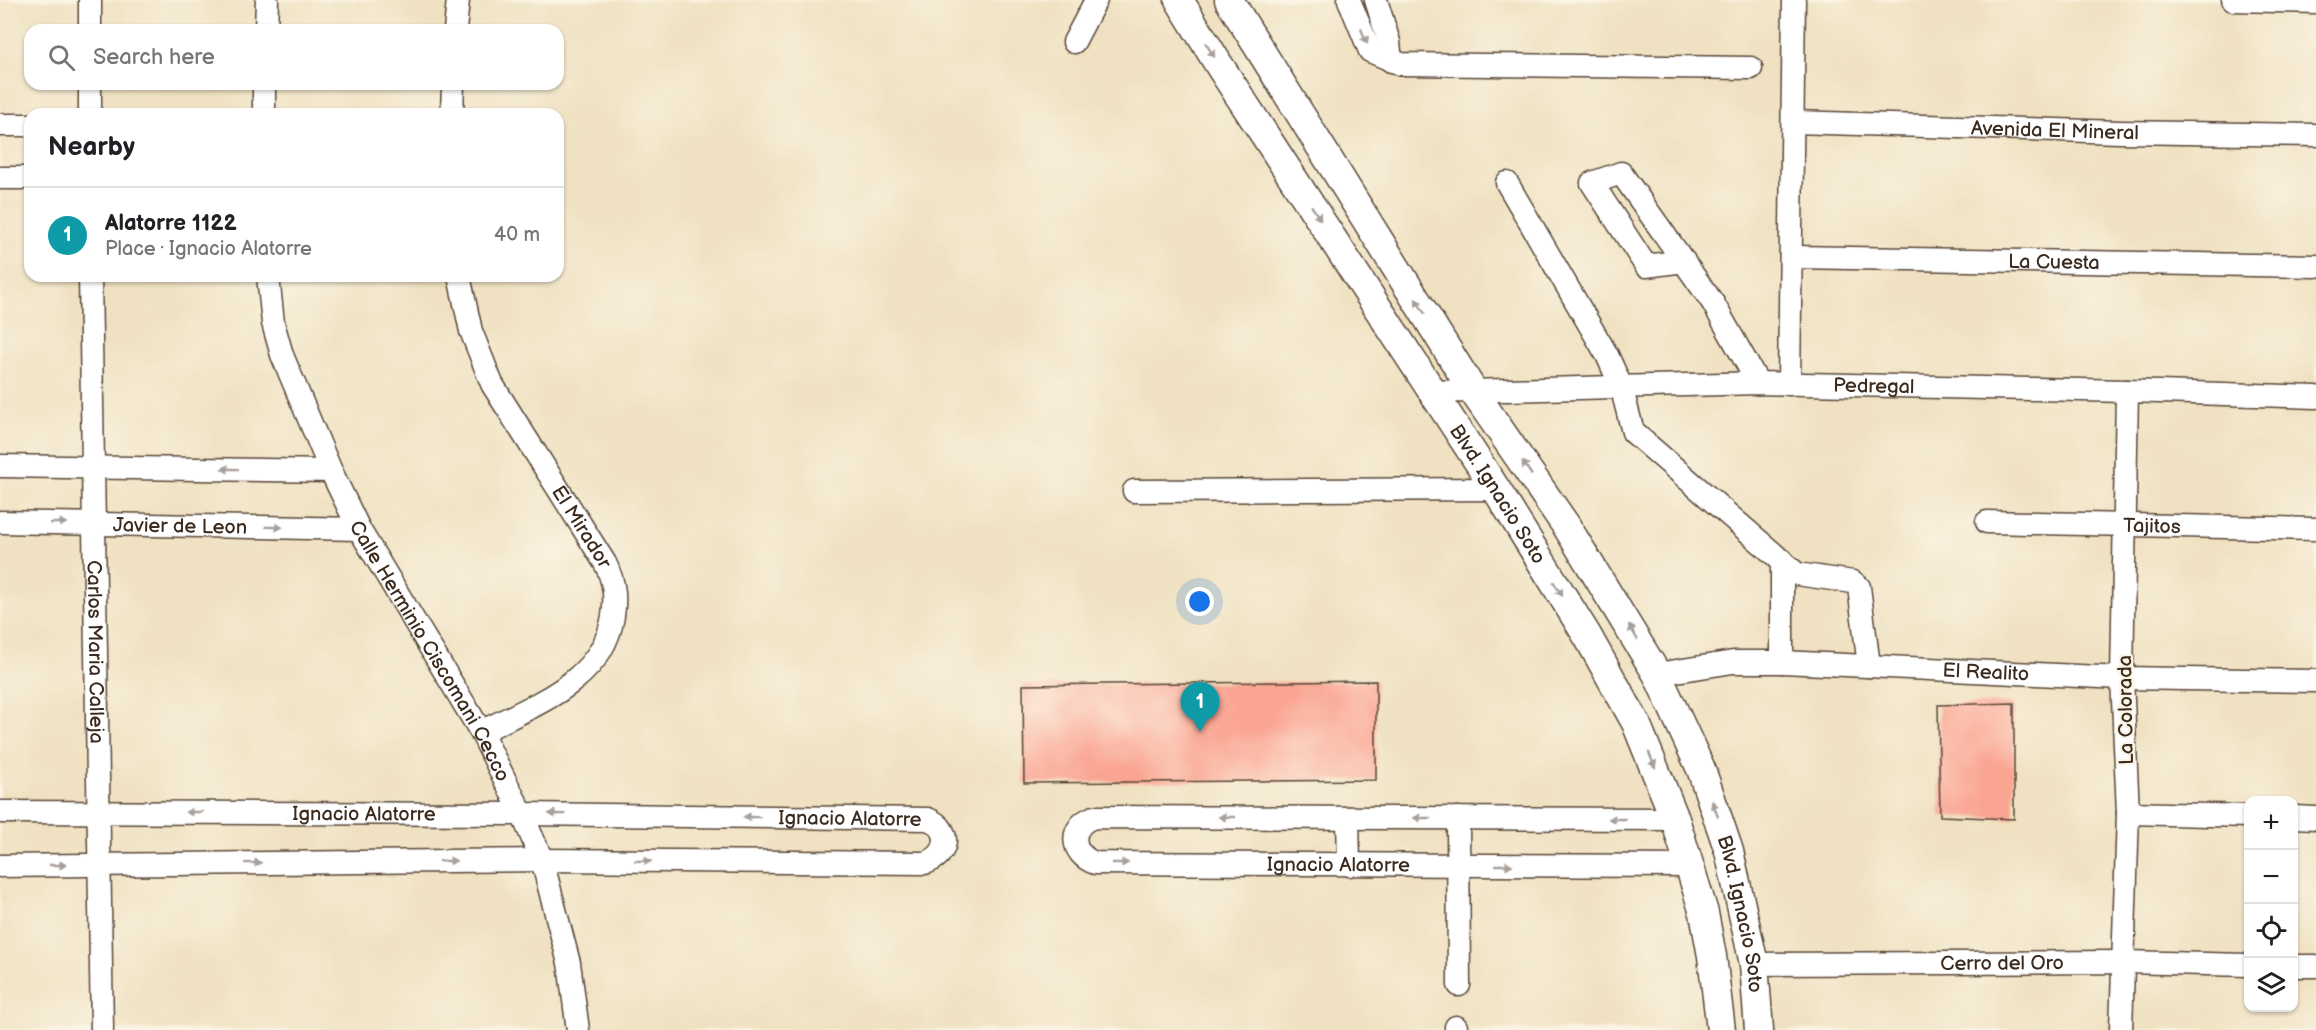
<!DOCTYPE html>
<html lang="en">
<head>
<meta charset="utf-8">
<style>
  :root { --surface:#fff; --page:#f2f2f2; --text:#202124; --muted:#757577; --line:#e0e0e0; --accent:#ea580c }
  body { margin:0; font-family:"Balsamiq Sans",sans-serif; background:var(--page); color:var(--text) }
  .controls { position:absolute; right:18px; bottom:18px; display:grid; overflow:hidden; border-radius:12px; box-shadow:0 2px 4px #0004 }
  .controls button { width:54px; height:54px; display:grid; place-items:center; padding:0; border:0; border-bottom:2px solid var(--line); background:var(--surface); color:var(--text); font:30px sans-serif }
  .you { position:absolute; left:1200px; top:602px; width:21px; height:21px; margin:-15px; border:4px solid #fff; border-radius:50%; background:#1a73e8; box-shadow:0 0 0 9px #1a73e833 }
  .badge { display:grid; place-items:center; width:39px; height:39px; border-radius:50%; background:var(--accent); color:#fff; font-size:20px; font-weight:700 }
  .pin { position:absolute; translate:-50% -50px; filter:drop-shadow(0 2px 3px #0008) }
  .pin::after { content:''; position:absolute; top:32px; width:21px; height:18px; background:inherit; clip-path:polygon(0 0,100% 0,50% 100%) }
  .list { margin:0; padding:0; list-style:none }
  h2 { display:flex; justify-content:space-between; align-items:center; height:78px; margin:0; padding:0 24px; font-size:26px }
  h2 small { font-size:20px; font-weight:400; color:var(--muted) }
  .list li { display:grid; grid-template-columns:39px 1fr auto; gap:18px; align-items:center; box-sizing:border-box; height:96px; padding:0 24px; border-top:2px solid var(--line) }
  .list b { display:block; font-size:22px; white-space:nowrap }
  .list p { margin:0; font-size:20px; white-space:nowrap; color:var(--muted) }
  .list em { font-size:20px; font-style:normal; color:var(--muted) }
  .icon { flex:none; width:33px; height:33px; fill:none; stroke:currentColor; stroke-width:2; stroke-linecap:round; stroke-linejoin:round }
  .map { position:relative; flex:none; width:2316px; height:1030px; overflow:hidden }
  .search { position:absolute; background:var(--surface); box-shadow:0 2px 4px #0004; left:24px; top:24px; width:540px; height:66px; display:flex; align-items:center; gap:15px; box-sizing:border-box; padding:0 21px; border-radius:18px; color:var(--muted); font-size:22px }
  .panel { position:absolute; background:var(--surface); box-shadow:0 2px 4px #0004; left:24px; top:108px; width:540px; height:174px; border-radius:18px }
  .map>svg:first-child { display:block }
  .building { fill:#faa492 }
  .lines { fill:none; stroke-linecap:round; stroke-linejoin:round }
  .minor-casing { stroke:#564536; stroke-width:25 }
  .major-casing { stroke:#564536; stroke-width:31 }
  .minor { stroke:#fff; stroke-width:22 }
  .major { stroke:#fff; stroke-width:28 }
  .oneway { fill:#a79f9a }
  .labels { text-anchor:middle; stroke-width:4.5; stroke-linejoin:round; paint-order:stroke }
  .street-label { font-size:20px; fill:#3b2a1e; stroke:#fcf5e5 }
</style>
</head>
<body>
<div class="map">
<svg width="2316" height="1030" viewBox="0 0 2316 1030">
  <rect width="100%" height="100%" fill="#fcf5e5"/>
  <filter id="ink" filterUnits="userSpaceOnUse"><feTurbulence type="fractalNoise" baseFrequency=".0167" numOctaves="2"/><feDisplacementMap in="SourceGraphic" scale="12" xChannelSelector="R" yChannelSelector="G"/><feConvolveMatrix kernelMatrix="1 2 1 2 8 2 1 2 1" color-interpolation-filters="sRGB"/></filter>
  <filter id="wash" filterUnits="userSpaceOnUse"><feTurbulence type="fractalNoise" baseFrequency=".008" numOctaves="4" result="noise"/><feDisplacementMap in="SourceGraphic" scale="24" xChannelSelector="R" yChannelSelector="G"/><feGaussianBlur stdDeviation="1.35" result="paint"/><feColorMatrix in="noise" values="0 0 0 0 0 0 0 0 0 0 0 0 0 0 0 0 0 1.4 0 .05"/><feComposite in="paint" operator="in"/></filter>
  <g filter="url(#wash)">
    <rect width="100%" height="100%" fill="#efe1c1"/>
    <g id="blocks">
      <!-- building -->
      <g class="building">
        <path d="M1376,681V780L1024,783L1023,685Z"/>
        <path d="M2014,703V819L1940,816L1938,705Z"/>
      </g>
    </g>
  </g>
  <g filter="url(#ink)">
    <use href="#blocks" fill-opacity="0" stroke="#564536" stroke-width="1.5"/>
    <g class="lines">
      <defs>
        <g id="minor">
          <path d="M90,0V30"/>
          <path d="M1349,0L1370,51L1401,64L1751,68"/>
          <path d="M1376,0L1389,42L1391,61"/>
          <path d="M2233,0L2316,2"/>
          <path d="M266,30L267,0"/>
          <path d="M455,30L458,0"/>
          <path d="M1074,42L1096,0"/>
          <path d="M90,84V114"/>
          <path d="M264,114V84"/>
          <path d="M452,114L453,84"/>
          <path id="s1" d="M1793,122L2120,132L2316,135"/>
          <path d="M0,125H30"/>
          <path d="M0,178H30"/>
          <path d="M1507,183L1607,355L1621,386L1633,432L1797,574L1853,582L1859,587L1869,666"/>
          <path id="s2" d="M1792,257L2316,266"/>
          <path d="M1684,261L1646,266L1592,183L1621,173L1713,303L1758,383"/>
          <path id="s3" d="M90,276L102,1030"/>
          <path id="s4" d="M268,276L273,323L282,355L331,471L359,529L481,732L522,814L542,860L569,963L578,1030"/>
          <path id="s5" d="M459,276L471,331L492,384L605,563C614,581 616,596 613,616C603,682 533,705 481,732"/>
          <path d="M1789,384L1794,0"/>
          <path id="s6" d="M1433,392L1758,383L2127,391L2316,397"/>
          <path d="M0,466L331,471"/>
          <path d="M1134,491L1496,489"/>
          <path id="s7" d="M0,522L359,529"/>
          <path id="s8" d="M1987,522L2316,529"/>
          <path d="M1782,560V662"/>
          <path id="s9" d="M1657,674L1733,662H1782L2122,678L2316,681"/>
          <path id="s10" d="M0,812L522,814L928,819C953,829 949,856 925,863L542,860L0,866"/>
          <path d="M2128,813L2248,816"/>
          <path d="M2294,817L2316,818"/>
          <path d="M1348,818L1349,865"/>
          <path d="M1458,818L1459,985"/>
          <path id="s11" d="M1675,819L1094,817C1068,826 1070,854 1095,863L1690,866"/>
          <path id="s12" d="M1754,964L2124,962L2248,965"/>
          <path d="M2294,966H2316"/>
          <path d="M1456,1030V1027"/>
          <path d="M2121,1030L2128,813L2122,678L2127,391"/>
        </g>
        <g id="major">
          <path id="s13" d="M1179,0L1219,65L1496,489L1588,637L1636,723L1675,819L1704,913L1712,956L1721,1030"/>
          <path id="s14" d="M1229,0L1473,391L1567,527L1657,674L1701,769L1729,851L1754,964L1759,1030"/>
        </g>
      </defs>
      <!-- minor casing -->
      <use href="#minor" class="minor-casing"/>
      <!-- major casing -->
      <use href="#major" class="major-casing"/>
      <!-- minor -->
      <use href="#minor" class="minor"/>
      <!-- major -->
      <use href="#major" class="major"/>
    </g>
    <!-- one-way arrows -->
    <defs><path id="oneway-solid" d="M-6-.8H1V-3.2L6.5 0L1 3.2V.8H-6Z" transform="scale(1.5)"/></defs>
    <g class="oneway">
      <use href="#oneway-solid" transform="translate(1364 36) rotate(67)"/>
      <use href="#oneway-solid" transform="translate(1210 50) rotate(58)"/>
      <use href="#oneway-solid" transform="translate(1316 213) rotate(57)"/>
      <use href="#oneway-solid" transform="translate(1420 306) rotate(-122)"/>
      <use href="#oneway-solid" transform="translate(1527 468) rotate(-124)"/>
      <use href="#oneway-solid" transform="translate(230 469) rotate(-179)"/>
      <use href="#oneway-solid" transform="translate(58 523)"/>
      <use href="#oneway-solid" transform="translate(274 527) rotate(1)"/>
      <use href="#oneway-solid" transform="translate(1558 589) rotate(58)"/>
      <use href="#oneway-solid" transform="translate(1633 632) rotate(-121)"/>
      <use href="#oneway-solid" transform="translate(1652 760) rotate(67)"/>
      <use href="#oneway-solid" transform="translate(1715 809) rotate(-110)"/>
      <use href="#oneway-solid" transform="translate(194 812) rotate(-180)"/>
      <use href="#oneway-solid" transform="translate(557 814) rotate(-179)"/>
      <use href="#oneway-solid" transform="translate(752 817) rotate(-179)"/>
      <use href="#oneway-solid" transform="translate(1227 817) rotate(-180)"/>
      <use href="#oneway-solid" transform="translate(1422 818) rotate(-180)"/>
      <use href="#oneway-solid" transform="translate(1617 819) rotate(-180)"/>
      <use href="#oneway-solid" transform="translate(448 861) rotate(-1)"/>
      <use href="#oneway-solid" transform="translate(643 861) rotate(1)"/>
      <use href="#oneway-solid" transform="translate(253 863) rotate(-1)"/>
      <use href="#oneway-solid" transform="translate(1120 863)"/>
      <use href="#oneway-solid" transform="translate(58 865)"/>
      <use href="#oneway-solid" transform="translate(1504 865)"/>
    </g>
  </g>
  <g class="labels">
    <!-- street labels -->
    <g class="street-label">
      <text dy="7" stroke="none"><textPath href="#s1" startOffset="262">Avenida El Mineral</textPath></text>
      <text dy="7" stroke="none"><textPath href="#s2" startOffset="262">La Cuesta</textPath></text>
      <text dy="7" stroke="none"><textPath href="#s6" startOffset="441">Pedregal</textPath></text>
      <text dy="7" stroke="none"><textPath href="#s13" startOffset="588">Blvd. Ignacio Soto</textPath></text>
      <text dy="7" stroke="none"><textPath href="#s7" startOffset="180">Javier de Leon</textPath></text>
      <text dy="7" stroke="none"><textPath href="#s8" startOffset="165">Tajitos</textPath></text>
      <text dy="7" stroke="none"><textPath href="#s5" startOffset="282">El Mirador</textPath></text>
      <text dy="7" stroke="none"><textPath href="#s4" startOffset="412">Calle Herminio Ciscomani Cecco</textPath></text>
      <text dy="7" stroke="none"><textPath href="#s3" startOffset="376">Carlos Maria Calleja</textPath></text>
      <text dy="7" stroke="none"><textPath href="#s9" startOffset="330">El Realito</textPath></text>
      <text transform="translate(2125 710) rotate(-91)" y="7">La Colorada</text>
      <text dy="7" stroke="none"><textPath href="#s10" startOffset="364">Ignacio Alatorre</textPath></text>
      <text dy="7" stroke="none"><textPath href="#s10" startOffset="850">Ignacio Alatorre</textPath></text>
      <text dy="7" stroke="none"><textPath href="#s11" startOffset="888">Ignacio Alatorre</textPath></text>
      <text dy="7" stroke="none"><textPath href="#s14" startOffset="1054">Blvd. Ignacio Soto</textPath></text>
      <text dy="7" stroke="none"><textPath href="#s12" startOffset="248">Cerro del Oro</textPath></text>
    </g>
  </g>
</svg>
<div class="controls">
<button>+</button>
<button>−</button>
<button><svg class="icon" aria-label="locate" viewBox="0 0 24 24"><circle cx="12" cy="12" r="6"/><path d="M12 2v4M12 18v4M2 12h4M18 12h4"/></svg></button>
<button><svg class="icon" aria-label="layers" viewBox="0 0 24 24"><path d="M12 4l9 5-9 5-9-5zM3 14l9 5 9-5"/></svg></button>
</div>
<div class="you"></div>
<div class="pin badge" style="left:1200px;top:732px;background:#0f9aa8">1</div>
<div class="search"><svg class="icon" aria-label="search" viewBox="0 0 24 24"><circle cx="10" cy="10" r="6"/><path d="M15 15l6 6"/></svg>Search here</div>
<section class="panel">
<h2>Nearby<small></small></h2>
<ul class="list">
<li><span class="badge" style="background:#0f9aa8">1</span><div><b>Alatorre 1122</b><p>Place · Ignacio Alatorre</p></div><em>40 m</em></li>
</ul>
</section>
</div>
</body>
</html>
